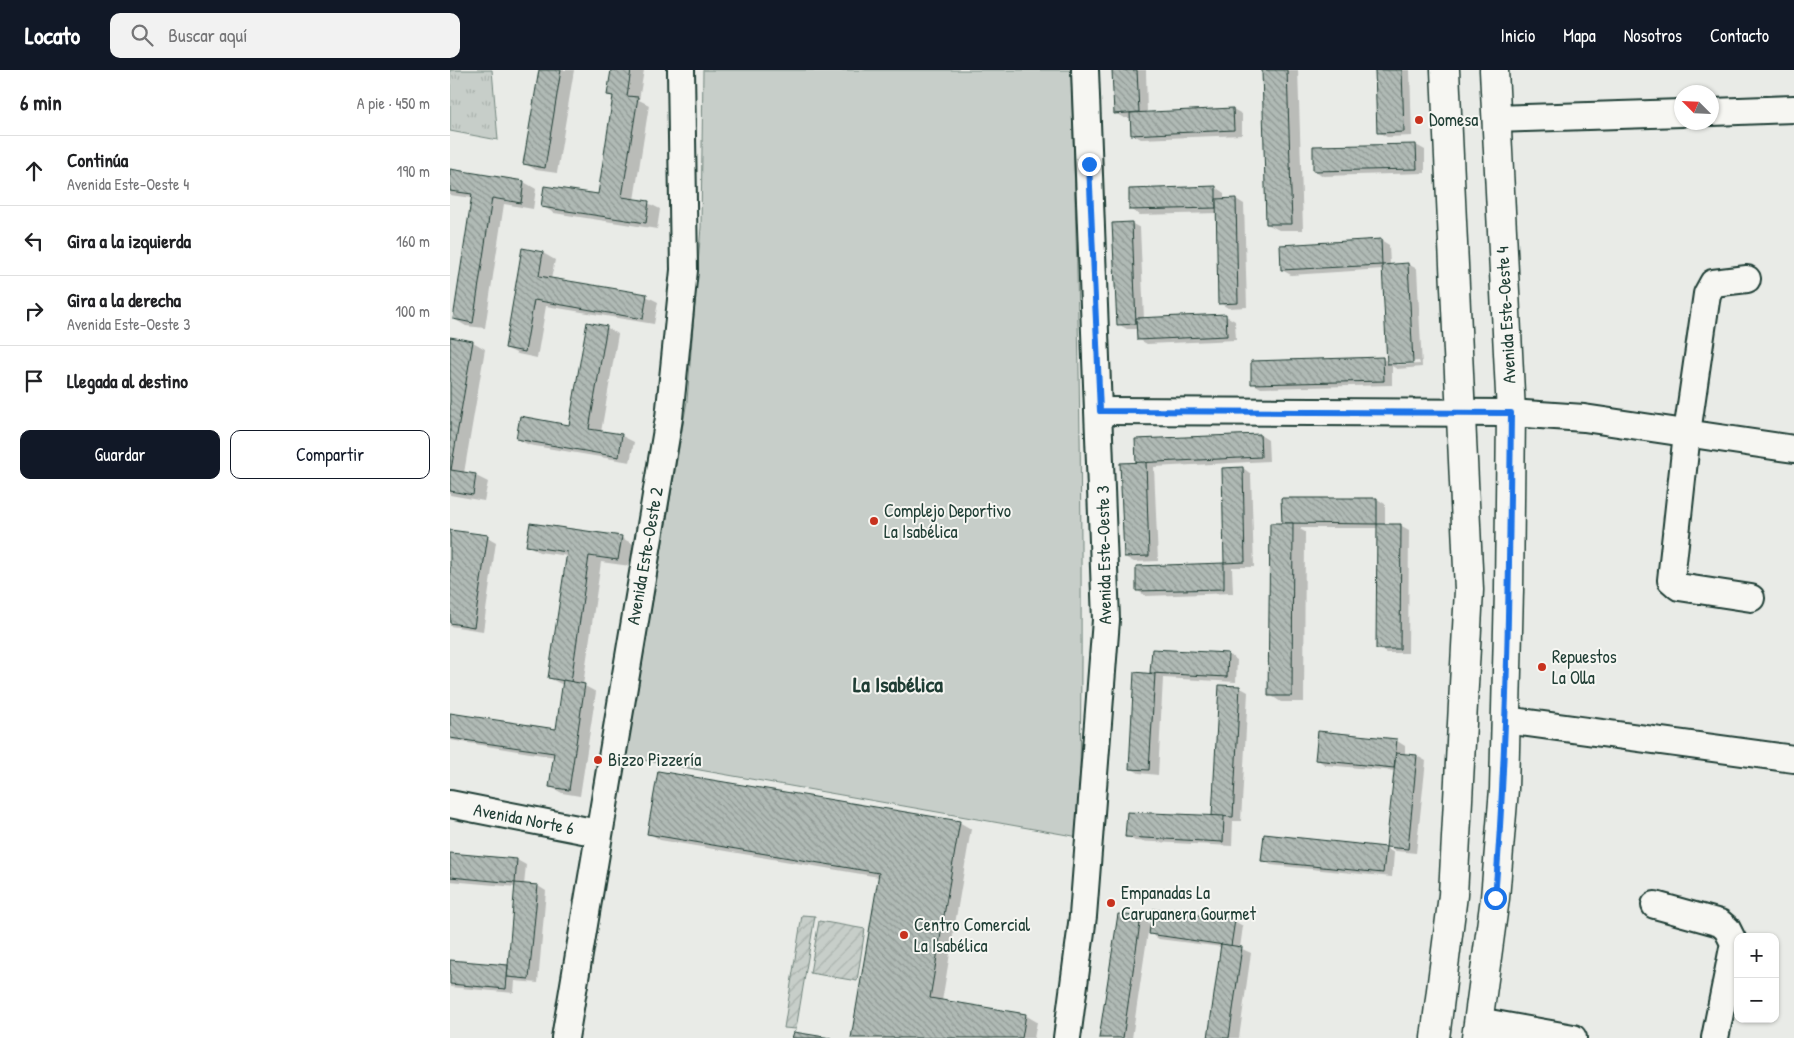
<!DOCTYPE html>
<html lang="es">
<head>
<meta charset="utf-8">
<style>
  :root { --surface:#fff; --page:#f2f2f2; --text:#202124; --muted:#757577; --line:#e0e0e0; --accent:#111827 }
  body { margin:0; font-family:"Patrick Hand",sans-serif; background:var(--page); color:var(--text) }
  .controls { position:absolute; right:15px; bottom:15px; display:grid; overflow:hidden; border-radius:10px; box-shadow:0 1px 4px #0004 }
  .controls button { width:45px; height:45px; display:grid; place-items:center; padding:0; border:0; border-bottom:1px solid var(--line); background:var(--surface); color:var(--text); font:25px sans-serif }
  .compass { position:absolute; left:1224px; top:15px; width:45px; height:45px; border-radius:50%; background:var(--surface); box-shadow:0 1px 4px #0004; rotate:294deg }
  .stop { position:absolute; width:15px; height:15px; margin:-11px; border:4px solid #1a73e8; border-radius:50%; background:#fff }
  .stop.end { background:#1a73e8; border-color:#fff; box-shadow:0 1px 5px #0008 }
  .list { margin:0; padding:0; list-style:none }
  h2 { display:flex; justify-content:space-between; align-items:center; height:65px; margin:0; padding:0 20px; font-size:21px }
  h2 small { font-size:16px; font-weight:400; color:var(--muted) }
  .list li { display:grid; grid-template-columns:32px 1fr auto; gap:15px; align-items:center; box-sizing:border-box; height:70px; padding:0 20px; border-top:1px solid var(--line) }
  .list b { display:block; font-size:19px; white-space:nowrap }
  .list p { margin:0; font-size:16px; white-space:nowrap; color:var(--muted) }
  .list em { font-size:16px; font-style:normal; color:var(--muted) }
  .actions { display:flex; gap:10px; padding:15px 20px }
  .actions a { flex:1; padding:11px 0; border:1px solid var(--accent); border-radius:10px; text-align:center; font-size:18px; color:var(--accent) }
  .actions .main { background:var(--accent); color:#fff }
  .icon { flex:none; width:28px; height:28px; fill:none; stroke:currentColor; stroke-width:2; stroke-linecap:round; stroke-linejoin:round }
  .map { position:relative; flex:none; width:1344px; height:968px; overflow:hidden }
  header { display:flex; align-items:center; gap:30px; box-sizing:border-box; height:70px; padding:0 25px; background:var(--accent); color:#fff }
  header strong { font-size:24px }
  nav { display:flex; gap:28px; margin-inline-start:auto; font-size:18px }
  .search { width:350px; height:45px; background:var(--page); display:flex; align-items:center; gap:12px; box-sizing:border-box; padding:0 18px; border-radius:10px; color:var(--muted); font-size:19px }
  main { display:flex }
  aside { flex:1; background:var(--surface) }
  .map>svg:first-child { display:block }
  .grass { fill:url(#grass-tufts); stroke:#73867e }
  .garden { fill:url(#garden-furrows); stroke:#73867e }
  .pitch { fill:#c7cec9; stroke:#73867e }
  .shadow { fill:#0003; fill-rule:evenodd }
  .building { fill:url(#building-back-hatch); stroke:#1f3d34 }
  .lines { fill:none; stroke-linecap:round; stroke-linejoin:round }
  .minor-casing { stroke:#1f3d34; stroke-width:30 }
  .major-casing { stroke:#1f3d34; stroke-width:31 }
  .minor { stroke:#f6f6f2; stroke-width:26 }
  .major { stroke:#f6f6f2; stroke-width:28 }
  .route { stroke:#1a73e8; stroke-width:6 }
  .poi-dot { fill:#c8321e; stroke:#f6f6f2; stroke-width:2 }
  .labels { text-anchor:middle; stroke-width:4; stroke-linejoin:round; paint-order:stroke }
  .poi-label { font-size:18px; fill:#1f3d34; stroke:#f6f6f2; text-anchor:start }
  .street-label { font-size:18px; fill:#1f3d34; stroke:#f6f6f2 }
  .district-label { font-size:22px; font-weight:bold; fill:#1f3d34; stroke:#f6f6f2 }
</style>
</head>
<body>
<header>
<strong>Locato</strong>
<div class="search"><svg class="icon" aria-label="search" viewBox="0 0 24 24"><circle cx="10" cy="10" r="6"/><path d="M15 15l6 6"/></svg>Buscar aquí</div>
<nav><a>Inicio</a><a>Mapa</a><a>Nosotros</a><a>Contacto</a></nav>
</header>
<main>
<aside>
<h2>6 min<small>A pie · 450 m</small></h2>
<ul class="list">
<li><svg class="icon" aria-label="ahead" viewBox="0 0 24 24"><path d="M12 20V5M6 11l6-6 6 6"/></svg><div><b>Continúa</b><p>Avenida Este-Oeste 4</p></div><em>190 m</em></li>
<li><svg class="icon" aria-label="left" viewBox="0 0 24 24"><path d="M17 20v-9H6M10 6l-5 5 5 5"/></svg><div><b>Gira a la izquierda</b></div><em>160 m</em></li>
<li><svg class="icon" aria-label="right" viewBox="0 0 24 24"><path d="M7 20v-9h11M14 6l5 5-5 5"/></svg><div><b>Gira a la derecha</b><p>Avenida Este-Oeste 3</p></div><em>100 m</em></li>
<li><svg class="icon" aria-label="arrive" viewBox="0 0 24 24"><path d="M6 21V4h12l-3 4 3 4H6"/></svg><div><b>Llegada al destino</b></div></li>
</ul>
<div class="actions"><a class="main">Guardar</a><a>Compartir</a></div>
</aside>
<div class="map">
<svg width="1344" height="968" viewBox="0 0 1344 968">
  <defs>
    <pattern id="grass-tufts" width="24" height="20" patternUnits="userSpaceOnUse" patternTransform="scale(1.25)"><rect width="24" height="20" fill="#c7cec9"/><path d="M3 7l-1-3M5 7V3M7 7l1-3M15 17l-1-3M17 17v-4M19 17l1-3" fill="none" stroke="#aab2ad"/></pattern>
    <pattern id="garden-furrows" width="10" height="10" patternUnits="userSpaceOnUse" patternTransform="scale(1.25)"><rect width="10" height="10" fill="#c7cec9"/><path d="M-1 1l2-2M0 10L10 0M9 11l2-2" fill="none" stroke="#aab2ad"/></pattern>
    <pattern id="building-back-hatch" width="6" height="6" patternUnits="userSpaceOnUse" patternTransform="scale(1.25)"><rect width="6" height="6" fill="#b0bab5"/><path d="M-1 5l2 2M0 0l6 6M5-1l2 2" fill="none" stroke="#8f9894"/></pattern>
  </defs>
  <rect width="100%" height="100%" fill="#e9ebe7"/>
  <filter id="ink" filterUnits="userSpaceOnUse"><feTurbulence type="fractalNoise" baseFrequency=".02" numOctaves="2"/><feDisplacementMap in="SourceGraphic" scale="10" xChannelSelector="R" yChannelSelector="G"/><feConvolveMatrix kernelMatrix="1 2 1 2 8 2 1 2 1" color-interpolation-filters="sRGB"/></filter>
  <g filter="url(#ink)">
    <!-- grass -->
    <path class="grass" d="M0,0H42L48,70L0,61Z"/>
    <!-- garden -->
    <g class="garden">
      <path d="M352,845L365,846L346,959L334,958Z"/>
      <path d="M369,851L415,859L407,911L360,903Z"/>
    </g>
    <!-- pitch -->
    <path class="pitch" d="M253,0H621C630,256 634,511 629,767L176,687L237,331L251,157Z"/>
    <!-- shadow -->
    <g class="shadow">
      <path d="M90,0H124L107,103L86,100L74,93Z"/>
      <path d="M162,0H194L189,30L199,35L184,130L198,133L210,139L207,159L104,143L92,136L149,125L164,28L158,24Z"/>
      <path d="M664,0H696L697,43L783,39L792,44V65L691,69L682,64V48H674L665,43Z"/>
      <path d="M813,0H848L853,160H829L817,154Z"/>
      <path d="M926,0H960L962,66L937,67L928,62Z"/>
      <path d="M966,75L975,80V103L873,106L864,100Z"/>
      <path d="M0,101L74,112L86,119L83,139L54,134L35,258L16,256L4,249L22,128L0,125Z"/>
      <path d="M765,117L774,123V130L786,129L794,134L797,237L778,238L770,233L768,143L690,145L681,140Z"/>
      <path d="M681,153L690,158L694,249L776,246L785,251L786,270L697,274L688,269L687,259H677L668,254Z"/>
      <path d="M931,170L939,175L940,195L958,194L967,199L972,297L947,299L942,296V315L811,318L802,313L933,289L939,292L933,199L841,205L832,200ZM969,291L970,294L946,295V293Z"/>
      <path d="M93,183L105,190L101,209L196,226L208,232L204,254L96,236L87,288L68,284L56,278Z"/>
      <path d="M156,257L168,264L151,362L172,366L184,372L180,392L79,375L67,369L120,356Z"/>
      <path d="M1,268L23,272L35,279L14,403L26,406L38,412L34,431L0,425Z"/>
      <path d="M810,365L818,370L819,391L704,397L708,491L684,492L675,487L687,394Z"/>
      <path d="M793,398L801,404L804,497H782L783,523L696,526L688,521L773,494L775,496L773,399Z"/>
      <path d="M927,429L935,434V455H950L959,460L958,583H936L927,578L928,458H848L855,462L854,632H831L820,625L833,455Z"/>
      <path d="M0,461L37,467L46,472L33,561L0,556Z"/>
      <path d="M172,468L183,474L180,496L151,492L133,615L146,622L130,726L112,723L101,717L105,687L0,670V645L107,660L113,615L99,608L118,486L89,482L78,475Z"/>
      <path d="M703,580L778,584L787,590L786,612L713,608L708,705L689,703L680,698L701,605Z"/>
      <path d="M789,617L798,622L791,751H783L782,776L685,771L677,766L763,747Z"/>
      <path d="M947,671L955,676V685L967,686L976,691L966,783L946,781L937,776L945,701L875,695L867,689Z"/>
      <path d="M509,752L521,759L492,931L575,945L587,952L584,968H402L429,807L210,770L199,763Z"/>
      <path d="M936,778L944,783L942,807L821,795L812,790Z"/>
      <path d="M0,784L67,790L76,795L74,815L88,816L96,821L88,913L65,911L64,923L0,917V892L59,897L66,817L0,811Z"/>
      <path d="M691,848L702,855L784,851L793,856L790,878L801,883L789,968H759L772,877L709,869L698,862L682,968H650Z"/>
    </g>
    <!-- building -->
    <g class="building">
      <path d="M89,0H111L95,98L73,94Z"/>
      <path d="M161,0H181L177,26L188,27L172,127L199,131L196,153L91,137L94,116L148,124L163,26L157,25Z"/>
      <path d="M662,0H687L689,42L664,44Z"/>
      <path d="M812,0H837L842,154H816Z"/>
      <path d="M925,0H952L954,62L927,63Z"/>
      <path d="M783,38L784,60L681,65L680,43Z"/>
      <path d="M966,74L967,99L863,101V76Z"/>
      <path d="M0,99L74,111L71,133L42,128L23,253L3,249L22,124L0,121Z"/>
      <path d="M766,116V138L679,140V119Z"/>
      <path d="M786,128L788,233L768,234L766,129Z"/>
      <path d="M682,152L686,254L667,255L662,153Z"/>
      <path d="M931,169L932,195L831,200L830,175Z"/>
      <path d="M72,178L93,182L89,206L197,224L193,249L84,230L75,282L55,278Z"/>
      <path d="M958,193L963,293L937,294L932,195Z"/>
      <path d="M776,244L777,266L687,270L686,248Z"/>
      <path d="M137,252L157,256L139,359L172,364L169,387L66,369L70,346L119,355Z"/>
      <path d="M0,267L23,271L1,400L26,404L23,425L0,421Z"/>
      <path d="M933,287L934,311L801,314V291Z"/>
      <path d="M810,364L811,387L686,393L685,369Z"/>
      <path d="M696,392L699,486L674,487L670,393Z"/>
      <path d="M793,397L795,492L774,493L772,398Z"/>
      <path d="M831,428H927V454L832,453Z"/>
      <path d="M80,453L172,466L168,490L139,486L121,612L98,608L117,482L76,476Z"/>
      <path d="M820,453H843L842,626H818Z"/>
      <path d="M927,454H951L950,579H926Z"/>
      <path d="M0,460L38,465L24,557L0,553Z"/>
      <path d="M774,493V519L686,521V496Z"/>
      <path d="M702,579L778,583L777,607L700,603Z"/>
      <path d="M684,602L705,604L699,700L679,699Z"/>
      <path d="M113,610L135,614L119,720L99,717L104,683L0,668V643L106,659Z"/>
      <path d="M769,615L790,616L783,747L762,746Z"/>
      <path d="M868,661L947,669L944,698L865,690Z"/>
      <path d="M946,683L967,685L958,779L936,777Z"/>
      <path d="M208,701L510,751L480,928L576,944L572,968H401L429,803L197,764Z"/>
      <path d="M677,742L774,746L773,772L675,767Z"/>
      <path d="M814,764L936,777L933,803L811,791Z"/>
      <path d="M0,783L67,789L65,813L0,807Z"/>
      <path d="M65,813L88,815L79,909L57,907Z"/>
      <path d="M703,839L785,850L781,876L699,864Z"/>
      <path d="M668,844L691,847L673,968H649Z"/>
      <path d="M771,874L792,877L779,968H758Z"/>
      <path d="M0,890L58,895L56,919L0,914Z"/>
      <path d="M344,962L381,968H342Z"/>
    </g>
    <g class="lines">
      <defs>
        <g id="minor">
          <path d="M1262,42L1344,39"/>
          <path d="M1046,49L1232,43"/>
          <path d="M1297,209L1263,213L1257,224L1237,363L1221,510L1229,517L1301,528"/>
          <path d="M650,341L1061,343L1134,348L1344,379"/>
          <path d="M1056,650L1344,689"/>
          <path d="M0,734L148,763"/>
          <path d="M1205,835L1270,853L1277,859L1284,873L1265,968"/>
          <path d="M1028,951L1123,968"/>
          <path d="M115,968L219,348L234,200L231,0"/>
          <path d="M617,968L633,846L656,550L635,0"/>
        </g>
        <g id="major">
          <path d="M985,968L1003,825L1019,520L995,0"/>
          <path d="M1026,968L1045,828L1054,719L1059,520L1061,343L1044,0"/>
        </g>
      </defs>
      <!-- minor casing -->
      <use href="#minor" class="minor-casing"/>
      <!-- major casing -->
      <use href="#major" class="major-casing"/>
      <!-- minor -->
      <use href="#minor" class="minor"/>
      <!-- major -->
      <use href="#major" class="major"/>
    </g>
  </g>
  <g class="lines" filter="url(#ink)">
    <!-- route -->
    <path class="route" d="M639,94L650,341L1061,343C1059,505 1058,667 1045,828"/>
  </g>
  <!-- markers -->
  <g class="poi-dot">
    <circle cx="969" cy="50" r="5"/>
    <circle cx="424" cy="451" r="5"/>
    <circle cx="1092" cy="597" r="5"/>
    <circle cx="148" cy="690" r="5"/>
    <circle cx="661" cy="833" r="5"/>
    <circle cx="454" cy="865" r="5"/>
  </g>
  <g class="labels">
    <!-- poi labels -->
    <g class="poi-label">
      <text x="979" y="56">Domesa</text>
      <text x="434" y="447">Complejo Deportivo<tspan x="434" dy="21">La Isabélica</tspan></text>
      <text x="1102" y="593">Repuestos<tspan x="1102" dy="21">La Olla</tspan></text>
      <text x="158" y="696">Bizzo Pizzería</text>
      <text x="671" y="829">Empanadas La<tspan x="671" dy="21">Carupanera Gourmet</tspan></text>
      <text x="464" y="861">Centro Comercial<tspan x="464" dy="21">La Isabélica</tspan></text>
    </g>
    <!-- street labels -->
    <g class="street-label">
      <text transform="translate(1056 245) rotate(-93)" y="6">Avenida Este-Oeste 4</text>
      <text transform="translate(654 485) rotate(-91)" y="6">Avenida Este-Oeste 3</text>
      <text transform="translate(195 486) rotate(-80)" y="6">Avenida Este-Oeste 2</text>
      <text transform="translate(74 749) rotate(11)" y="6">Avenida Norte 6</text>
    </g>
    <!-- district labels -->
    <g class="district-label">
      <text x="448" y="622">La Isabélica</text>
    </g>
  </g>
</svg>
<div class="controls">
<button>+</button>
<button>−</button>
</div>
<svg class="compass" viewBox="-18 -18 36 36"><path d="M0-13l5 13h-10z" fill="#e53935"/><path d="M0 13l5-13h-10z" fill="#757577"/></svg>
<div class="stop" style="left:1045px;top:828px"></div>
<div class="stop end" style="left:639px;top:94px"></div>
</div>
</main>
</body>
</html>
